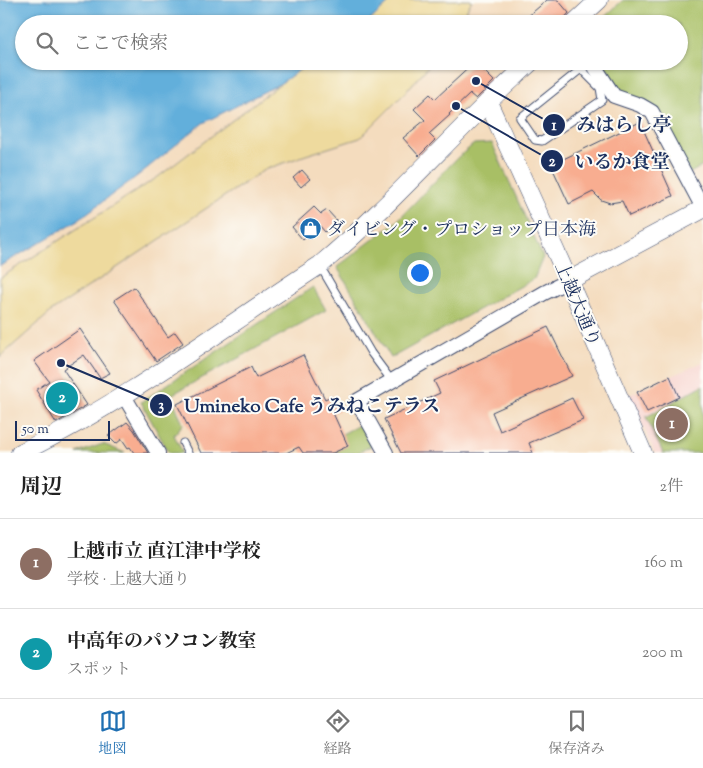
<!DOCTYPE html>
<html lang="ja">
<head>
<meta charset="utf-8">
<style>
  :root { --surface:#fff; --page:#f6f6f6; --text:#222; --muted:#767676; --line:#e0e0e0; --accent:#1f6fb2 }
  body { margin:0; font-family:"Sorts Mill Goudy","Noto Serif JP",serif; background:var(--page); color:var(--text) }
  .scale { position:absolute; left:15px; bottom:12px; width:95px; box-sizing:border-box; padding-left:5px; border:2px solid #1b2f5e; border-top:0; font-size:14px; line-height:18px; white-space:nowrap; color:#1b2f5e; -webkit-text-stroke:4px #fdfcf7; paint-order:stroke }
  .you { position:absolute; left:419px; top:272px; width:18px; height:18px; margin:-12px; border:4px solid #fff; border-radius:50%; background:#1a73e8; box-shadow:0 0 0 8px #1a73e833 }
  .badge { display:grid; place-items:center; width:32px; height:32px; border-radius:50%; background:var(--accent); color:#fff; font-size:16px; font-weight:700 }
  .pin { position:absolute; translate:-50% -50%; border:2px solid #fff; box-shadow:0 1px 5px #0006 }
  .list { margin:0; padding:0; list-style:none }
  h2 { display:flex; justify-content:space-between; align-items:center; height:65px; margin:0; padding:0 20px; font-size:21px }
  h2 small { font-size:16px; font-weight:400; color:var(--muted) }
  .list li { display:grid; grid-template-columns:32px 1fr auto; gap:15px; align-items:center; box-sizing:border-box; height:90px; padding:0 20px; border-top:1px solid var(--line) }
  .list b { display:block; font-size:19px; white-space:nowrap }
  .list p { margin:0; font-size:16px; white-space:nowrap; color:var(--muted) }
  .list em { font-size:16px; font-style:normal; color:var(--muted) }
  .icon { flex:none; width:28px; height:28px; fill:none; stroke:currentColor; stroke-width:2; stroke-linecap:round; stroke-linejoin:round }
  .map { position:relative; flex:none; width:703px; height:453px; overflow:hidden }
  .search { position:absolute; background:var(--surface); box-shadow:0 1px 4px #0004; left:15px; right:15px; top:15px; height:55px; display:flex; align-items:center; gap:12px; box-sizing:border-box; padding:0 18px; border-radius:28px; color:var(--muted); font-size:19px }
  .sheet { height:245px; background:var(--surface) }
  nav { display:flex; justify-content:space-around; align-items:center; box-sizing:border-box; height:70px; border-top:1px solid var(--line); background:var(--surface); font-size:14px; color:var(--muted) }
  nav a { display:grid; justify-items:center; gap:2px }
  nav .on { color:var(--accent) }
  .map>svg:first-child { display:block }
  .built { fill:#f7d0cb }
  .green { fill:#a8bf65; stroke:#627762 }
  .sand { fill:#eeda9e; stroke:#84847e }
  .water { fill:#62afdb; stroke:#3e6f9c }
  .building { fill:#f8ad90 }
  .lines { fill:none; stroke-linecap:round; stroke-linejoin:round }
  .service-casing { stroke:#3c496c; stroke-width:9 }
  .minor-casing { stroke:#3c496c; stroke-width:16 }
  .tertiary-casing { stroke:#3c496c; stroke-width:19 }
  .service { stroke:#fff; stroke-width:7 }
  .minor { stroke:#fff; stroke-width:14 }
  .tertiary { stroke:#fff; stroke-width:18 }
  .labels { text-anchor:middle; stroke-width:4; stroke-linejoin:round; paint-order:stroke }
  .poi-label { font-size:18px; fill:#1b2f5e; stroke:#fdfcf7; text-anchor:start }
  .street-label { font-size:18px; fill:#1b2f5e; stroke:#fdfcf7 }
  .leader { fill:none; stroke:#1b2f5e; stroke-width:2 }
  .callout-dot { fill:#1b2f5e; stroke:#fdfcf7; stroke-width:2 }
  .mark-label { font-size:15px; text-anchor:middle; font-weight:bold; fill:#fff }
  .callout-label { font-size:19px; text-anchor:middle; font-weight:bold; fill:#1b2f5e; stroke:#fdfcf7; stroke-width:4; stroke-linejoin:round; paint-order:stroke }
</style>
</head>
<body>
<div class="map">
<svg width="703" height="453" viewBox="0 0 703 453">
  <rect width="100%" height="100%" fill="#fdfcf7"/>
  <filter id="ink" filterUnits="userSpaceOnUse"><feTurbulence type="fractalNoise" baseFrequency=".02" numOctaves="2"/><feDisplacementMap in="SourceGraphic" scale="10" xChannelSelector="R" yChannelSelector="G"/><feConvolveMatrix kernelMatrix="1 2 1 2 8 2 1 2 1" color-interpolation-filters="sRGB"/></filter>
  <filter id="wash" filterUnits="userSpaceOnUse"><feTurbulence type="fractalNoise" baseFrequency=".0096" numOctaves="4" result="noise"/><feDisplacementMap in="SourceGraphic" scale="20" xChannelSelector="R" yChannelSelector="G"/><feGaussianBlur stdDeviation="1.12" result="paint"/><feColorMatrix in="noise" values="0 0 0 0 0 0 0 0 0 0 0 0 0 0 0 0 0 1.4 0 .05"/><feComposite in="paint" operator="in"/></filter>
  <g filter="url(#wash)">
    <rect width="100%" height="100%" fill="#f4dcbe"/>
    <!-- built -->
    <path class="built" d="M703,362V453H655L629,395Z"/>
    <!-- green -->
    <g class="green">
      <path d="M623,0H703V166L690,173L652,105L622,93L602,61H679V24H597Z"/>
      <path d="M492,143L543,257L534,279L391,358L337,267L396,222L457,158L474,144Z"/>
      <path d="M313,287L326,310L171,395L183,424L174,435L183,453H169L141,402Z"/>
      <path d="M703,385V453H663L646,417Z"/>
      <path d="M361,424L371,446L357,453H333L347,446L342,434Z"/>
      <path d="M103,444L125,453H77Z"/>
    </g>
    <!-- sand -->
    <g class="sand">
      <path d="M392,0H472L459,24H366Z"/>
      <path d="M312,61H433L401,97L360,138L306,155L264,170L52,311L0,357V278L158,177L281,83Z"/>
    </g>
    <!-- water -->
    <path class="water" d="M0,0H392L366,24H24V61H312L281,83L203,123L140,174L75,222L0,266Z"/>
    <g id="blocks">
      <!-- building -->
      <g class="building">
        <path d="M547,0H558L569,13L561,22L557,18L551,24H519Z"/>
        <path d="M475,62L494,81L476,99L470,94L449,114L450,115L429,134L435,140L419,156L403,138L425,120L414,109L430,94L435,99Z"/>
        <path d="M640,122L673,196L629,216L622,201L610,203L601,200L593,192L569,204L551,165Z"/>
        <path d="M302,170L310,179L301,187L293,178Z"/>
        <path d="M314,207L321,214L327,210L337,221L325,232L319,225L303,240L292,227Z"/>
        <path d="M134,287L168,337L175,332L183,343L156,361L114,300Z"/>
        <path d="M548,327L572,376L492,412L500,431L572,398L583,420L529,443L533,453H401L384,419L440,393L434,381Z"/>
        <path d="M80,329L110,373L100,378L84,355L63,369L87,405L56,423L36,390L49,381L34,361Z"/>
        <path d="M303,355L325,399L331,396L339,410L333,413L348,446L333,453H303L299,447L286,453H201L177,404L251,367L256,378Z"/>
        <path d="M670,376L679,397L647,412L637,392Z"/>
        <path d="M127,422L134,430L148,453H134L130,447L128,448L122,439L116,444L108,436Z"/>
      </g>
    </g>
  </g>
  <g filter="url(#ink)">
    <use href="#blocks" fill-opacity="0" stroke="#3c496c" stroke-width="1"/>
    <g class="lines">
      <defs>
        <g id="service">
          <path d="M600,88L602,100L542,141L535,140L520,118L581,69L600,88L605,84"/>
          <path d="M320,266L371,353L391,380"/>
          <path d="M183,443L188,453"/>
        </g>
        <g id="minor">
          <path d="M591,61L614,96L640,105L652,112L703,208"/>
          <path d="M124,396L158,453"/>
          <path d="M386,453L357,401L544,293L568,281"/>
        </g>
        <g id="tertiary">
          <path d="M573,24L599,0"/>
          <path d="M488,102L560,261L643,453"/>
          <path d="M568,281L703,209"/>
          <path d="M20,453C126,402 221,329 320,265C380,215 432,157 487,103C502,88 517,75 532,61"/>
        </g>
      </defs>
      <!-- service casing -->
      <use href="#service" class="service-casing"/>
      <!-- minor casing -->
      <use href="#minor" class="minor-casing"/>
      <!-- tertiary casing -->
      <use href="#tertiary" class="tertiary-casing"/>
      <!-- service -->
      <use href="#service" class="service"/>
      <!-- minor -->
      <use href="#minor" class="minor"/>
      <!-- tertiary -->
      <use href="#tertiary" class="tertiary"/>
    </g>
  </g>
  <!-- icons -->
  <defs>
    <symbol id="shop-disc" viewBox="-11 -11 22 22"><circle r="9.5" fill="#1f6fb2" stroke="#fdfcf7"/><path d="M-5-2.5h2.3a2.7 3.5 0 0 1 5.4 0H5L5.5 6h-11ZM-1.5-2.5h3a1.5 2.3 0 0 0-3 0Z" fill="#fff"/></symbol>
  </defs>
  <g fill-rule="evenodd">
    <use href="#shop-disc" x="298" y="216" width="25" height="25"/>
  </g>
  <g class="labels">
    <!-- poi labels -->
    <g class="poi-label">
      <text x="327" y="235">ダイビング・プロショップ日本海</text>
    </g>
    <!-- street labels -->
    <g class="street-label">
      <text transform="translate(578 304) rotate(67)" y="6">上越大通り</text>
    </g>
  </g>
  <!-- callouts -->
  <path class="leader" d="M476 81L554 125M456 106L552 161M61 363L161 405"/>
  <g class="callout-dot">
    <circle cx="476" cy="81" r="5"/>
    <circle cx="456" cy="106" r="5"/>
    <circle cx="61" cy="363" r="5"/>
    <circle cx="554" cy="125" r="12"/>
    <circle cx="552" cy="161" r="12"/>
    <circle cx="161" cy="405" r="12"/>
  </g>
  <g class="mark-label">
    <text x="554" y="130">1</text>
    <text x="552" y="166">2</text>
    <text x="161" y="410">3</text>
  </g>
  <g class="callout-label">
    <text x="624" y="131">みはらし亭</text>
    <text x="622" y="168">いるか食堂</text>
    <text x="312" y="412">Umineko Cafe うみねこテラス</text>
  </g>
</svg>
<div class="scale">50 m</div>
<div class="you"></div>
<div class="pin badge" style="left:672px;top:424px;background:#8d6e63">1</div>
<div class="pin badge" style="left:62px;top:398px;background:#0f9aa8">2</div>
<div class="search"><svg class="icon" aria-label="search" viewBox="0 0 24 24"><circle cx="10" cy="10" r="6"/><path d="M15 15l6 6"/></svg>ここで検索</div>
</div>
<section class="sheet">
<h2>周辺<small>2件</small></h2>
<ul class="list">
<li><span class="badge" style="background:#8d6e63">1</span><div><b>上越市立 直江津中学校</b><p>学校 · 上越大通り</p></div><em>160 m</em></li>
<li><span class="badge" style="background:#0f9aa8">2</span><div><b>中高年のパソコン教室</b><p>スポット</p></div><em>200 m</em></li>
</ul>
</section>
<nav>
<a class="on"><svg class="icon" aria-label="map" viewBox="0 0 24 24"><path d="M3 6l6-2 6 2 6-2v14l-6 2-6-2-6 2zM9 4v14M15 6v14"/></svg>地図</a>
<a><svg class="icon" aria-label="directions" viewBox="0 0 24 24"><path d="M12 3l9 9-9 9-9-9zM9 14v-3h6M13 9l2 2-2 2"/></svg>経路</a>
<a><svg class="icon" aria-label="saved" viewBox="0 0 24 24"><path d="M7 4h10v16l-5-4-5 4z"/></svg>保存済み</a>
</nav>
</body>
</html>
